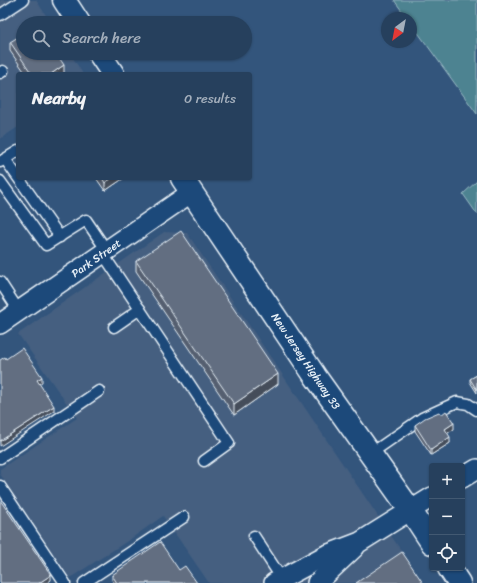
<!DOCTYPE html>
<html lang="en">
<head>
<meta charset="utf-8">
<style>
  :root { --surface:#26405d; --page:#324b66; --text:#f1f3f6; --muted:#a4afbc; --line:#425972 }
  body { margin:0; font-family:Sriracha,sans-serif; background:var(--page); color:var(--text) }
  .controls { position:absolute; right:12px; bottom:12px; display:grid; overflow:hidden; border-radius:4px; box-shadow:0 1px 3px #0004 }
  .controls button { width:36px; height:36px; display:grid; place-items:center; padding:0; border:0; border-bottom:1px solid var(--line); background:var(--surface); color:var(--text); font:20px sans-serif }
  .compass { position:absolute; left:381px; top:12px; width:36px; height:36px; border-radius:50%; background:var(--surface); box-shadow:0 1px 3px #0004; rotate:212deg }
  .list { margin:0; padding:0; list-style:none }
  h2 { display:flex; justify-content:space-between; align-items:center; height:52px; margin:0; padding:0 16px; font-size:17px }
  h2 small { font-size:13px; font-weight:400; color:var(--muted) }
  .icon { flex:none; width:22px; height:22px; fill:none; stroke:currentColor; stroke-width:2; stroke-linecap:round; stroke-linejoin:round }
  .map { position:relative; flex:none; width:477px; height:583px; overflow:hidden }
  .search { position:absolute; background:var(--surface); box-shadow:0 1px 3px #0004; left:16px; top:16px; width:236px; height:44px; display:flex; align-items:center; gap:10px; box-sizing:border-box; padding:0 14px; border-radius:22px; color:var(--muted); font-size:15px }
  .panel { position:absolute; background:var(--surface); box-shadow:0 1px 3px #0004; left:16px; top:72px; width:236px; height:108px; border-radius:4px }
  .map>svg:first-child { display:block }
  .built { fill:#445f80 }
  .green { fill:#4d8391; stroke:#9abac4 }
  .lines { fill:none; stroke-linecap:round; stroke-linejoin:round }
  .lane-casing { stroke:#e8f1f8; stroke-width:13 }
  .street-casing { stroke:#e8f1f8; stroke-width:22 }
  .primary-casing { stroke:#e8f1f8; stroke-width:25 }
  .lane { stroke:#1f4a7a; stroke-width:10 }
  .street { stroke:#1f4a7a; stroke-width:19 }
  .primary { stroke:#1f4a7a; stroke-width:22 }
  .wall { fill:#545f6f; stroke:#e8f1f8 }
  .shaded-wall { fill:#454d5a; stroke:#e8f1f8 }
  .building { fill:#626e81; stroke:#e8f1f8 }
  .labels { text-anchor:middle; stroke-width:3; stroke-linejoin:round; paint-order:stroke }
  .street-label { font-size:11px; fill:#e8f1f8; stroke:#1f4a7a }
</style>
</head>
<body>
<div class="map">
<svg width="477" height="583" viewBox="0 0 477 583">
  <rect width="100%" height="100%" fill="#33557c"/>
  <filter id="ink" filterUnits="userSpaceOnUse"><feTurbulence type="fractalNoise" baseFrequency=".025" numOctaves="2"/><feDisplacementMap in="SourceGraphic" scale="8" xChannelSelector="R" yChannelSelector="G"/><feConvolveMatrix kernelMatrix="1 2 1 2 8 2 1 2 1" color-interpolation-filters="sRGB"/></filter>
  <g filter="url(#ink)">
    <!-- built -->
    <g class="built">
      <path d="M0,0H36L51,23H23V53H70L83,74H18V127L0,139Z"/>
      <path d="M164,232L187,233L423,583H209L163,516L129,540L70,578L0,474V469L77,418L18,334Z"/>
    </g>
    <!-- green -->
    <g class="green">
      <path d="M394,0H477V114L411,23V18H407Z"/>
      <path d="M477,181V214L463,194Z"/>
    </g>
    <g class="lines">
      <defs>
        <g id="lane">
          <path d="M0,15L23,0"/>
          <path d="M0,73L3,71"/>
          <path d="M5,159L60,237"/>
          <path d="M0,162L18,151"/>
          <path d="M0,181L46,245L86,220L107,251"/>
          <path d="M103,254L229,443L204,461"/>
          <path d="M0,282L19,311"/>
          <path d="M114,327L140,309"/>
          <path d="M370,454L422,418L457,402L468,404L477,410"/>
          <path d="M0,458L99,391"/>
          <path d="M0,486L65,583"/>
          <path d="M254,536L282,579"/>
          <path d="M84,583L184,517"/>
        </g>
        <g id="street">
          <path d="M0,324L192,192"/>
          <path d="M462,478L477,469"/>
          <path d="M274,583L326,555L360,542L432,497"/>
          <path d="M317,583L355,547"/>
        </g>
        <g id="primary">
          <path d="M64,0L79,23"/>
          <path d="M99,53L113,74"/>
          <path d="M182,178L315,376L411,511L432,543"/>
          <path d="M449,568L459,583"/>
        </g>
      </defs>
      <!-- lane casing -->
      <use href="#lane" class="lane-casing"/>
      <!-- street casing -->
      <use href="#street" class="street-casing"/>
      <!-- primary casing -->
      <use href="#primary" class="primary-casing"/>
      <!-- lane -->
      <use href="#lane" class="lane"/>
      <!-- street -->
      <use href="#street" class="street"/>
      <!-- primary -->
      <use href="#primary" class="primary"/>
    </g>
    <!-- wall -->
    <g class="wall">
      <path d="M10,42L64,74H26L10,51Z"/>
      <path d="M96,178H124L105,191Z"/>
      <path d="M136,261L278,384L234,415L136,271Z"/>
      <path d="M477,375V393L470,382V379Z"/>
      <path d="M441,415L454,429L447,433L450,443L431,455L415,431V425Z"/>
      <path d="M179,570L197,583H114L112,580V575Z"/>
    </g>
    <!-- shaded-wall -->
    <g class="shaded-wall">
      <path d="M64,65V74H51Z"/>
      <path d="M112,178H124L105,191V183Z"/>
      <path d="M278,374V384L234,415V404Z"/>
      <path d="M42,377V382L37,385V380Z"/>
      <path d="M54,406V411L0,446V441Z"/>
      <path d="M454,423V429L445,435V429Z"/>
      <path d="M450,437V443L431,455V450Z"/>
      <path d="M51,575V580L47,583H39Z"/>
    </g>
    <!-- building -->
    <g class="building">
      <path d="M23,34V53H56L64,65L51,74H32L10,42Z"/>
      <path d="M102,178H112L105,183Z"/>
      <path d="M181,231L278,374L234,404L136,261Z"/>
      <path d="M22,348L42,377L37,380L54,406L0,441V360L5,357L6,359Z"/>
      <path d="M477,375V390L470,379Z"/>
      <path d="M446,411L454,423L445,429L450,437L431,450L415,425L425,418L439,412L441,415Z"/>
      <path d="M0,500L51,575L39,583H0Z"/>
      <path d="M160,542L179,570L185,566L197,583H117L112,575Z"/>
      <path d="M402,552L423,583H356Z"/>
    </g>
  </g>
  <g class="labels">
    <!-- street labels -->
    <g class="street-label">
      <text transform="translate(96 258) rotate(-35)" y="4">Park Street</text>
      <text transform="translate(306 361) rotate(56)" y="4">New Jersey Highway 33</text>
    </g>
  </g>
</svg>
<div class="controls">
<button>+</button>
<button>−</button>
<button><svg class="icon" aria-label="locate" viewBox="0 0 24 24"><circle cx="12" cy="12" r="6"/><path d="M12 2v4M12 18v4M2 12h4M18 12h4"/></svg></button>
</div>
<svg class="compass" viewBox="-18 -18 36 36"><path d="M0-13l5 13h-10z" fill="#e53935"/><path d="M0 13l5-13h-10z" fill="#a4afbc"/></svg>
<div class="search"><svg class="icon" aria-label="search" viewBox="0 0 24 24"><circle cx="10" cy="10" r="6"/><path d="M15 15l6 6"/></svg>Search here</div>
<section class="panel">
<h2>Nearby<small>0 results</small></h2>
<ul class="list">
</ul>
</section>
</div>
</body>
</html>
